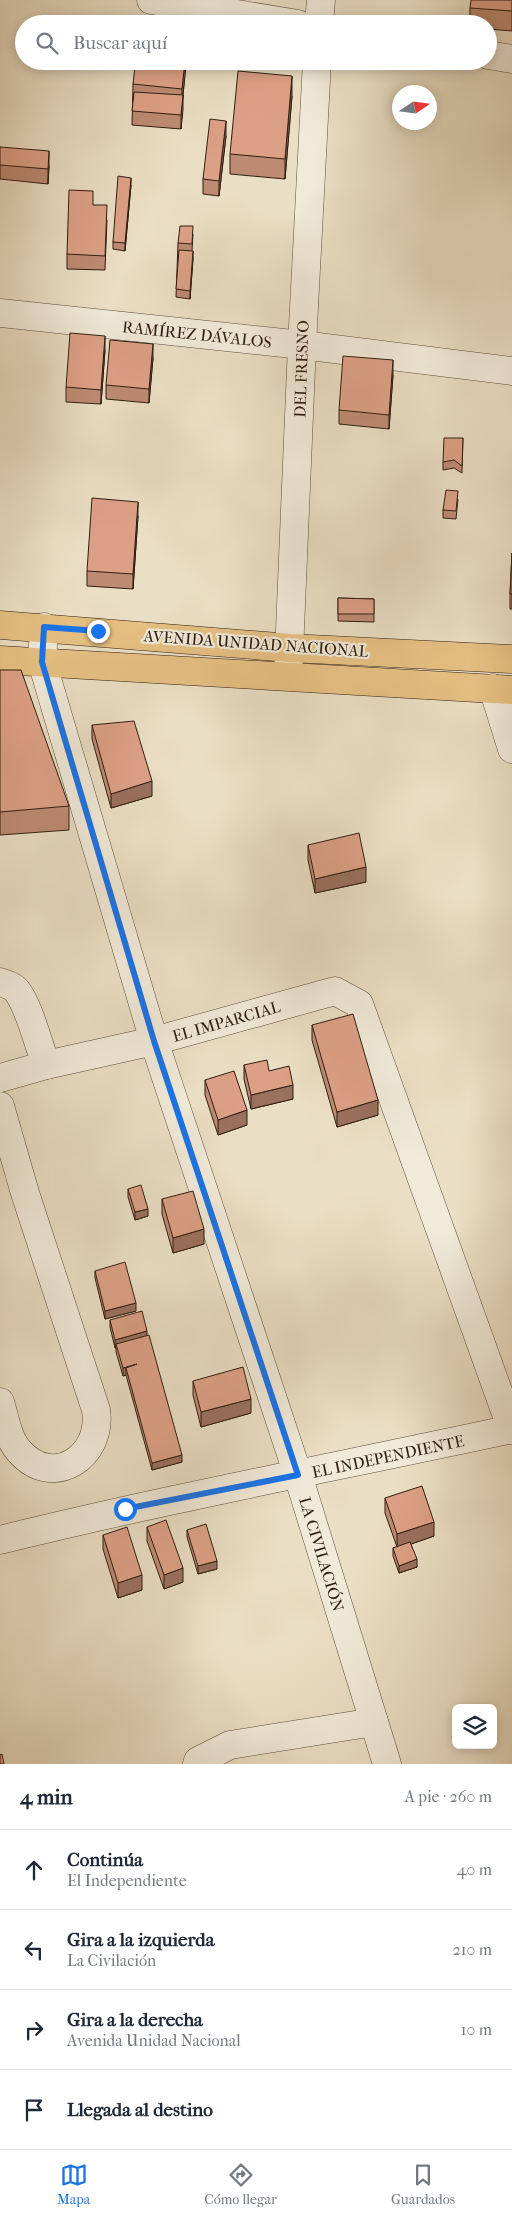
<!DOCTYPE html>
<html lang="es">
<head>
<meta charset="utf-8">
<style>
  :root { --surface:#fff; --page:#f6f6f7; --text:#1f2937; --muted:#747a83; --line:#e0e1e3; --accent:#1a73e8 }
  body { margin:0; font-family:"IM FELL French Canon",serif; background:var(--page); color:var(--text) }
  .controls { position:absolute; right:15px; bottom:15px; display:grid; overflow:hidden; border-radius:8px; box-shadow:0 2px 12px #0003 }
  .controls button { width:45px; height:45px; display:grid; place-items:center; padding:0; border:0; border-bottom:1px solid var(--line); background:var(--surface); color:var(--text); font:25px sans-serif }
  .compass { position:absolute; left:392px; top:85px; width:45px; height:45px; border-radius:50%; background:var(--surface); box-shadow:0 2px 12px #0003; rotate:77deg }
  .stop { position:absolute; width:15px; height:15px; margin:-11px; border:4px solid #1a73e8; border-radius:50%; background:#fff }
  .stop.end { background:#1a73e8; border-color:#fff; box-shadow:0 1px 5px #0008 }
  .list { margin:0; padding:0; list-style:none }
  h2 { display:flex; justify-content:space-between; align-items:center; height:65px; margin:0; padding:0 20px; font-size:21px }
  h2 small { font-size:16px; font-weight:400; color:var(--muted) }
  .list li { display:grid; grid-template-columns:32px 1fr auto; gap:15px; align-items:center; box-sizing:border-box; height:80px; padding:0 20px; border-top:1px solid var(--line) }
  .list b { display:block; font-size:19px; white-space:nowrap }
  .list p { margin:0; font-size:16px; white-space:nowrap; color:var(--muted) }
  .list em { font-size:16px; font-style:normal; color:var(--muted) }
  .icon { flex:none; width:28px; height:28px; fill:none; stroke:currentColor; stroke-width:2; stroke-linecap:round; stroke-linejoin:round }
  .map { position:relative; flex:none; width:512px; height:1764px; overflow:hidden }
  .search { position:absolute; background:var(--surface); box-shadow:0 2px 12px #0003; left:15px; right:15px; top:15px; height:55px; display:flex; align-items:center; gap:12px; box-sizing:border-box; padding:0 18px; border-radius:28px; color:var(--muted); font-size:19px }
  .sheet { height:385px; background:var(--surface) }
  nav { display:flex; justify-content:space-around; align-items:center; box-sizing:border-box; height:70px; border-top:1px solid var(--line); background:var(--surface); font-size:14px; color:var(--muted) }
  nav a { display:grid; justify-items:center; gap:2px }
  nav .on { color:var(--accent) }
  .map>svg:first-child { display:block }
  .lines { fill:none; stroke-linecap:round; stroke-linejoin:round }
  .minor-casing { stroke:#5e4e3e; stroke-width:29 }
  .major-casing { stroke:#301e11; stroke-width:29 }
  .minor { stroke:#f1ead9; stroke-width:28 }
  .major { stroke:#e5bf82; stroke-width:28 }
  .wall { fill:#bd8a73; stroke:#301e11 }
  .shaded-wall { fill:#9a705e; stroke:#301e11 }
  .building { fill:#dca086; stroke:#301e11 }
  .route { stroke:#1a73e8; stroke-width:6 }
  .labels { text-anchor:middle; stroke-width:4.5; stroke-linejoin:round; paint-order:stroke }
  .street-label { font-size:16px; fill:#301e11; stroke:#f1ead9 }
</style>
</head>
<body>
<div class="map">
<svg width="512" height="1764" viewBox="0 0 512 1764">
  <rect width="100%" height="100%" fill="#eadec4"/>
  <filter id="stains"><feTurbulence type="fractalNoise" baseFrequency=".004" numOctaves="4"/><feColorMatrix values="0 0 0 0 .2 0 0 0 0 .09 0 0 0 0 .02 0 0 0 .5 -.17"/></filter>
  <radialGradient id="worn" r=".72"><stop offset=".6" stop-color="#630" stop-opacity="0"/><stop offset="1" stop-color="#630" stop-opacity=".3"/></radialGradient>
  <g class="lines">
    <defs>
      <g id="minor">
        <path d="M151,0L298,24"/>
        <path d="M319,24L321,0"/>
        <path d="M488,55L512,59"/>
        <path d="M0,313L302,345L512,371"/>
        <path d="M44,627L42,662L154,1041L298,1475L387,1764"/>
        <path d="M288,676L302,345L317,61"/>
        <path d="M493,688L512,749"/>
        <path d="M0,982C6,984 13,986 17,991C29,1006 39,1046 46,1065"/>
        <path d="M0,1078L46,1065L154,1041L335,991L359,1004L512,1430"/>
        <path d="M0,1106L25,1193L96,1410C103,1457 53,1489 20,1452C8,1440 5,1418 0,1402"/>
        <path d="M0,1540C170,1498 341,1466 512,1429"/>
        <path d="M197,1764L198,1761L230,1745L374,1722"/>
      </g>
      <g id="major">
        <path d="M0,625L290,648L512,659"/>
        <path d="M0,660L512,690"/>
      </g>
    </defs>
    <!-- minor casing -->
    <use href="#minor" class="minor-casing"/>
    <!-- major casing -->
    <use href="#major" class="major-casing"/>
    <!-- minor -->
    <use href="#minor" class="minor"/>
    <!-- major -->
    <use href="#major" class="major"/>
  </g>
  <!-- wall -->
  <g class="wall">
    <path d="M512,0V31L488,29V24H470V8Z"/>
    <path d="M186,61L183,95L181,129L132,125L133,84L166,69Z"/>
    <path d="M292,96L285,179L230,174V154Z"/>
    <path d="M226,136L219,196L203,194V179Z"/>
    <path d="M0,147L49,166L48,184L0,179Z"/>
    <path d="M131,185L125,251L113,249V242Z"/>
    <path d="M93,205L107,220L105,270L67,269V254Z"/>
    <path d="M193,234L192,251L193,259L190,299L176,297L178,243Z"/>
    <path d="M105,350L101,404L66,402V387Z"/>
    <path d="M153,358L149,403L106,399V385Z"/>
    <path d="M393,375L389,429L339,424V410Z"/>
    <path d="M463,438L462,473L454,468L443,470V462Z"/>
    <path d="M458,499L456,519L443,518V510Z"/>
    <path d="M138,516L133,589L87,586V571Z"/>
    <path d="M512,553V609H510V594Z"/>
    <path d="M338,598L374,599V622L338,621Z"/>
    <path d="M0,670L69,806V830L0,835Z"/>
    <path d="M92,725L152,796L111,808L92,739Z"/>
    <path d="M308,845L366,882L315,893L308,860Z"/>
    <path d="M312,1025L378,1115L337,1127L312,1040Z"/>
    <path d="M244,1065L269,1071L293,1099L251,1109L244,1079Z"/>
    <path d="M205,1080L247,1125L218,1135L205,1095Z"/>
    <path d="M128,1189L148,1216L135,1220L128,1197Z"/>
    <path d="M162,1199L204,1244L173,1253L162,1214Z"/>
    <path d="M95,1271L136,1311L105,1319L95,1278Z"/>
    <path d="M110,1320L147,1336L182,1462L152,1470L126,1375L123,1376L116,1352V1348H115L110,1327Z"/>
    <path d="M193,1381L251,1413L201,1427L193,1395Z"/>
    <path d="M385,1498L434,1536L411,1544L417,1567L399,1573L393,1556V1548L397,1547L385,1513Z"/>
    <path d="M147,1527L183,1582L164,1589L147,1541Z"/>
    <path d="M187,1530L217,1569L198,1574L187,1537Z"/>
    <path d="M103,1535L142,1590L118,1598L103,1549Z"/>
  </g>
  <!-- shaded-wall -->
  <g class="shaded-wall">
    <path d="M185,61H186V66L182,104V89Z"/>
    <path d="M292,76V96L285,179V159Z"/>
    <path d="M183,95V110L181,129V115Z"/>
    <path d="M226,121V136L219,196V181Z"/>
    <path d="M49,151V166L48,184V169Z"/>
    <path d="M131,178V185L125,251V243Z"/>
    <path d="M193,251V259L190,299V291Z"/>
    <path d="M105,336V350L101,404V390Z"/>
    <path d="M153,344V358L149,403V389Z"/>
    <path d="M393,360V375L389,429V415Z"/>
    <path d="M138,502V516L133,589V574Z"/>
    <path d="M152,781V796L111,808V794Z"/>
    <path d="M366,867V882L315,893V879Z"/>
    <path d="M293,1085V1099L251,1109V1095Z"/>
    <path d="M378,1100V1115L337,1127V1112Z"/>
    <path d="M247,1110V1125L218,1135V1120Z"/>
    <path d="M148,1209V1216L135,1220V1212Z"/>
    <path d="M204,1229V1244L173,1253V1238Z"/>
    <path d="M136,1303V1311L105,1319V1311Z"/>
    <path d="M147,1331V1339L116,1344V1348H115V1340Z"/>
    <path d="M137,1364L126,1368V1375L123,1376V1368Z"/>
    <path d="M251,1399V1413L201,1427V1412Z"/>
    <path d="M182,1455V1462L152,1470V1463Z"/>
    <path d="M434,1522V1536L397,1549V1534Z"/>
    <path d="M417,1559V1567L399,1573V1566Z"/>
    <path d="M217,1561V1569L198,1574V1566Z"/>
    <path d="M183,1568V1582L164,1589V1575Z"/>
    <path d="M142,1575V1590L118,1598V1583Z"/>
  </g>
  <!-- building -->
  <g class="building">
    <path d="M471,0H512V11L470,8Z"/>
    <path d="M167,61H185L182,89L133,84L135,66L166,69Z"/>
    <path d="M238,71L292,76L285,159L230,154Z"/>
    <path d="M134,92L183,95L181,115L132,111Z"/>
    <path d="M210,119L226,121L219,181L203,179Z"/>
    <path d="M0,147L49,151L48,169L0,165Z"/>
    <path d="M118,176L131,178L125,243L113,242Z"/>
    <path d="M69,190L93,191V205H107L105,256L67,254Z"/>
    <path d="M180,226H193L192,244L178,243Z"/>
    <path d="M179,250L193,251L190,291L176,289Z"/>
    <path d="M70,333L105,336L101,390L66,387Z"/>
    <path d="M110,340L153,344L149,389L106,385Z"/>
    <path d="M343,356L393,360L389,415L339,410Z"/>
    <path d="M444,438H463L462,466L454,460L443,462Z"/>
    <path d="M446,490L458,491L456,511L443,510Z"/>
    <path d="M92,498L138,502L133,574L87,571Z"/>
    <path d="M512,553V594H510Z"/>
    <path d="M338,598L374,599V614H338Z"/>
    <path d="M0,670H21L69,806L0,812Z"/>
    <path d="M134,721L152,781L111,794L92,725Z"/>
    <path d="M359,833L366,867L315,879L308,845Z"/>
    <path d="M353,1014L378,1100L337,1112L312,1025Z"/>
    <path d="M267,1060L269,1071L289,1066L293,1085L251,1095L244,1065Z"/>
    <path d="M234,1071L247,1110L218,1120L205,1080Z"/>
    <path d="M141,1185L148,1209L135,1212L128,1189Z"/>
    <path d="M193,1191L204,1229L173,1238L162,1199Z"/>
    <path d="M125,1262L136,1303L105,1311L95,1271Z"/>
    <path d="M142,1311L147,1331L115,1340L110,1320Z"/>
    <path d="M149,1335L182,1455L152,1463L126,1368L137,1364L123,1368L116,1344Z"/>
    <path d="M243,1367L251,1399L201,1412L193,1381Z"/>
    <path d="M422,1486L434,1522L397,1534L385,1498Z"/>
    <path d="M166,1520L183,1568L164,1575L147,1527Z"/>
    <path d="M206,1524L217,1561L198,1566L187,1530Z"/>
    <path d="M127,1527L142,1575L118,1583L103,1535Z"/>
    <path d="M410,1542L417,1559L399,1566L393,1548Z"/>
    <path d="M2,1754L4,1764H0V1755Z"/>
  </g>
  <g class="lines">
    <!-- route -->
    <path class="route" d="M98,631L44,627L42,662L154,1041L298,1475L125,1509"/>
  </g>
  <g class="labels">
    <!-- street labels -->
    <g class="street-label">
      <text transform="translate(197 334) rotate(6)" y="6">RAMÍREZ DÁVALOS</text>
      <text transform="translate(301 369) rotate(-88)" y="6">DEL FRESNO</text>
      <text transform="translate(256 643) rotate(4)" y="6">AVENIDA UNIDAD NACIONAL</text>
      <text transform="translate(226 1021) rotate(-16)" y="6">EL IMPARCIAL</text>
      <text transform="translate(388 1456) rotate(-12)" y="6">EL INDEPENDIENTE</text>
      <text transform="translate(322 1554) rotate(73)" y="6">LA CIVILACIÓN</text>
    </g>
  </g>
  <rect width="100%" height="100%" filter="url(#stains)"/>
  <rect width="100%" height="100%" fill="url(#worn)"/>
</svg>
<div class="controls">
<button><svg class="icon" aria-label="layers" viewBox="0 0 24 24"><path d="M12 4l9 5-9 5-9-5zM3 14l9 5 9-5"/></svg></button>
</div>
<svg class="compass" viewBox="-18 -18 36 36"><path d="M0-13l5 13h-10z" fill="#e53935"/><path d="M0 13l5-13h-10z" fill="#747a83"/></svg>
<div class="stop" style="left:125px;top:1509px"></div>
<div class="stop end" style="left:98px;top:631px"></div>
<div class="search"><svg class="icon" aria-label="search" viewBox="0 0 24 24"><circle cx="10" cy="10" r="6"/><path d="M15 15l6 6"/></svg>Buscar aquí</div>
</div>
<section class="sheet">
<h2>4 min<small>A pie · 260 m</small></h2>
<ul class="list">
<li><svg class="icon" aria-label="ahead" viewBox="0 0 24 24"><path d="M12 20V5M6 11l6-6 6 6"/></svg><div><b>Continúa</b><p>El Independiente</p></div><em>40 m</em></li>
<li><svg class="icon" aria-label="left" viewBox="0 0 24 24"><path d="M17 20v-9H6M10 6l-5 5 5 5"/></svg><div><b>Gira a la izquierda</b><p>La Civilación</p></div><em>210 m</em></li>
<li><svg class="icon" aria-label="right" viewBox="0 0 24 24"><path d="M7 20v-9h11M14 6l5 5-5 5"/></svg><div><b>Gira a la derecha</b><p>Avenida Unidad Nacional</p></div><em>10 m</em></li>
<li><svg class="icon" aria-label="arrive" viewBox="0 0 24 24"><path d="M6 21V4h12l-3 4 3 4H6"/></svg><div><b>Llegada al destino</b></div></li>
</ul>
</section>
<nav>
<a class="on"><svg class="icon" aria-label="map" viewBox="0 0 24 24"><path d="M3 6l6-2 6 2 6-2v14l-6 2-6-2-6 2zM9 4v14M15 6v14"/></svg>Mapa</a>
<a><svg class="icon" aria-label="directions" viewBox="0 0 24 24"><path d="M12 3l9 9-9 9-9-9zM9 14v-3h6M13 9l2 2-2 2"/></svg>Cómo llegar</a>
<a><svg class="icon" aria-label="saved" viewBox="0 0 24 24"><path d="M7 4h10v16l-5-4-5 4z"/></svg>Guardados</a>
</nav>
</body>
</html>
